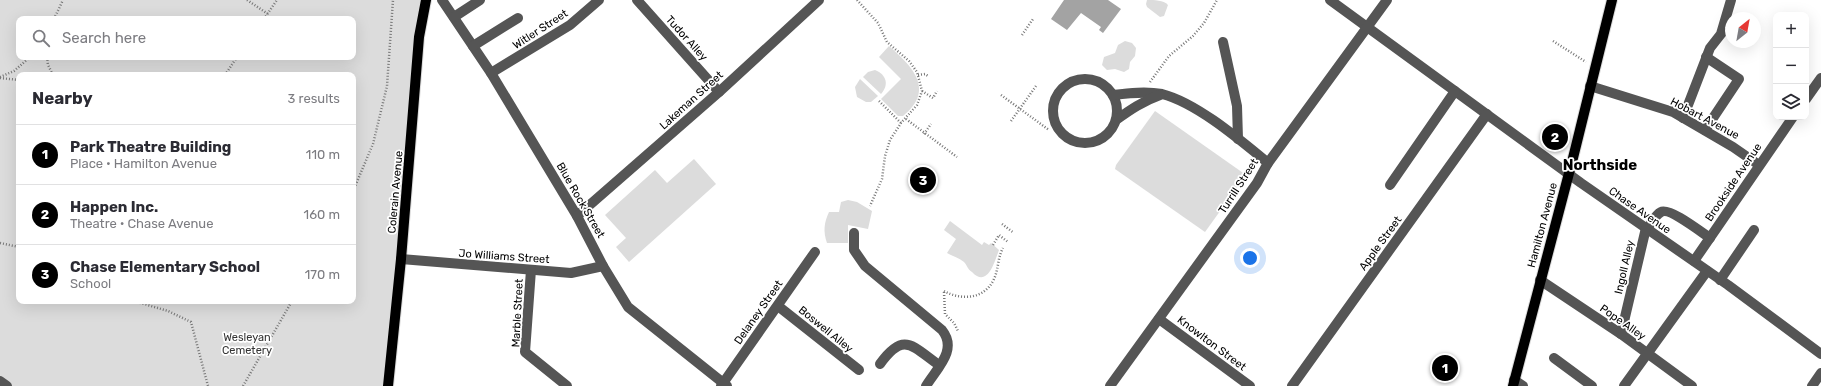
<!DOCTYPE html>
<html lang="en">
<head>
<meta charset="utf-8">
<style>
  :root { --surface:#fff; --page:#f2f2f3; --text:#2b2b33; --muted:#7c7c81; --line:#e1e1e2; --accent:#000 }
  body { margin:0; font-family:Rubik,sans-serif; background:var(--page); color:var(--text) }
  .controls { position:absolute; right:12px; top:12px; display:grid; overflow:hidden; border-radius:8px; box-shadow:0 4px 16px #0002 }
  .controls button { width:36px; height:36px; display:grid; place-items:center; padding:0; border:0; border-bottom:1px solid var(--line); background:var(--surface); color:var(--text); font:20px sans-serif }
  .compass { position:absolute; left:1725px; top:12px; width:36px; height:36px; border-radius:50%; background:var(--surface); box-shadow:0 4px 16px #0002; rotate:31deg }
  .you { position:absolute; left:1250px; top:258px; width:14px; height:14px; margin:-10px; border:3px solid #fff; border-radius:50%; background:#1a73e8; box-shadow:0 0 0 6px #1a73e833 }
  .badge { display:grid; place-items:center; width:26px; height:26px; border-radius:50%; background:var(--accent); color:#fff; font-size:13px; font-weight:700 }
  .pin { position:absolute; translate:-50% -50%; border:2px solid #fff; box-shadow:0 1px 4px #0006 }
  .list { margin:0; padding:0; list-style:none }
  h2 { display:flex; justify-content:space-between; align-items:center; height:52px; margin:0; padding:0 16px; font-size:17px }
  h2 small { font-size:13px; font-weight:400; color:var(--muted) }
  .list li { display:grid; grid-template-columns:26px 1fr auto; gap:12px; align-items:center; box-sizing:border-box; height:60px; padding:0 16px; border-top:1px solid var(--line) }
  .list b { display:block; font-size:15px; white-space:nowrap }
  .list p { margin:0; font-size:13px; white-space:nowrap; color:var(--muted) }
  .list em { font-size:13px; font-style:normal; color:var(--muted) }
  .icon { flex:none; width:22px; height:22px; fill:none; stroke:currentColor; stroke-width:2; stroke-linecap:round; stroke-linejoin:round }
  .map { position:relative; flex:none; width:1821px; height:386px; overflow:hidden }
  .search { position:absolute; background:var(--surface); box-shadow:0 4px 16px #0002; left:16px; top:16px; width:340px; height:44px; display:flex; align-items:center; gap:10px; box-sizing:border-box; padding:0 14px; border-radius:8px; color:var(--muted); font-size:15px }
  .panel { position:absolute; background:var(--surface); box-shadow:0 4px 16px #0002; left:16px; top:72px; width:340px; height:232px; border-radius:8px }
  .map>svg:first-child { display:block }
  .green { fill:#dcdcdc; fill-rule:evenodd }
  .water { fill:#a3a3a3 }
  .lines { fill:none; stroke-linecap:round; stroke-linejoin:round }
  .major-casing { stroke:#dbdbdb; stroke-width:12 }
  .path { stroke:#777; stroke-width:2.5; stroke-dasharray:1 2; stroke-linecap:butt }
  .minor { stroke:#555; stroke-width:10 }
  .major { stroke:#000; stroke-width:10 }
  .labels { text-anchor:middle; stroke-width:3.5; stroke-linejoin:round; paint-order:stroke }
  .street-label { font-size:11px; fill:#000; stroke:#fff }
  .park-label { font-size:11px; fill:#333; stroke:#fff }
  .district-label { font-size:15px; font-weight:bold; fill:#000; stroke:#fff }
</style>
</head>
<body>
<div class="map">
<svg width="1821" height="386" viewBox="0 0 1821 386">
  <rect width="100%" height="100%" fill="#fff"/>
  <!-- green -->
  <g class="green">
    <path d="M0,0H426L388,386H7L0,381ZM19,19H353V57H19ZM19,75H353V301H19Z"/>
    <path d="M1147,0C1155,0 1163,0 1168,5L1164,16L1160,17L1147,7L1146,4Z"/>
    <path d="M1125,41L1132,43L1136,48L1135,56L1130,62L1129,69L1124,72L1115,69L1107,70L1102,65L1104,57L1115,53L1118,45Z"/>
    <path d="M889,46C912,66 936,90 903,116H898L881,99L901,79L879,57Z"/>
    <path d="M875,70C887,75 889,85 881,94L863,77L868,72Z"/>
    <path d="M860,79L878,96L871,102H866L857,97L855,87Z"/>
    <path d="M1155,111L1246,175L1205,232L1115,169L1116,165Z"/>
    <path d="M694,159L716,184L629,262L616,247L626,238L605,215L655,170L667,183Z"/>
    <path d="M848,200L857,202L872,211L868,229L848,225V243H827C823,231 824,223 829,212H839L841,202Z"/>
    <path d="M950,221L982,245L984,242L989,245L991,243L999,250C995,260 988,289 972,272C968,270 967,265 964,262C959,258 952,256 947,253L956,239L944,230Z"/>
  </g>
  <!-- water -->
  <path class="water" d="M1064,0H1108L1121,9L1103,33L1099,30L1101,27L1081,13L1067,30L1051,19Z"/>
  <g class="lines">
    <defs>
      <g id="major">
        <path d="M388,386L401,259L419,37L426,0"/>
        <path d="M1513,386L1573,158L1612,0"/>
      </g>
    </defs>
    <!-- major casing -->
    <use href="#major" class="major-casing"/>
    <!-- path -->
    <g class="path">
      <path d="M247,0L268,14"/>
      <path d="M857,0L878,23L887,42L909,61L917,72L922,91L917,105L901,123L890,140L885,156L882,179L870,206"/>
      <path d="M54,19L63,0"/>
      <path d="M264,19L277,0"/>
      <path d="M1022,35L1033,19"/>
      <path d="M1553,41L1586,62"/>
      <path d="M47,57L48,65L53,75"/>
      <path d="M225,75L237,57"/>
      <path d="M918,75L925,74L928,76"/>
      <path d="M0,77L14,71L30,57"/>
      <path d="M0,78L19,80"/>
      <path d="M1150,82L1169,56L1193,36L1204,23L1217,0"/>
      <path d="M922,91L933,98L937,91"/>
      <path d="M1001,95L1049,130"/>
      <path d="M879,101L901,123"/>
      <path d="M906,119L957,157"/>
      <path d="M1011,121L1036,86"/>
      <path d="M924,134L931,124"/>
      <path d="M353,191L373,144L387,86L393,0"/>
      <path d="M1002,224L1014,233"/>
      <path d="M0,243L19,247"/>
      <path d="M993,245L999,235L1008,242"/>
      <path d="M944,291C960,300 983,300 993,281C999,270 997,259 1003,248"/>
      <path d="M944,292L945,314L954,323L958,331"/>
      <path d="M134,301L168,311L191,322L208,386"/>
      <path d="M243,386L292,301"/>
    </g>
    <!-- minor -->
    <g class="minor">
      <path d="M442,0L491,73L577,216L603,266L628,307L727,386"/>
      <path d="M637,0L719,92"/>
      <path d="M1330,0L1581,183L1728,285L1821,354"/>
      <path d="M454,17L480,0"/>
      <path d="M1223,42L1237,106L1238,139"/>
      <path d="M473,46L518,18"/>
      <path d="M491,73L570,25L599,0"/>
      <circle cx="1085" cy="111" r="32"/>
      <path d="M1590,86L1673,112L1733,147L1759,165"/>
      <path d="M1113,95C1129,93 1146,91 1162,94C1197,103 1240,140 1268,163"/>
      <path d="M1806,99L1821,78"/>
      <path d="M1683,118L1710,48L1721,34L1731,0"/>
      <path d="M1116,120C1130,110 1143,101 1160,95"/>
      <path d="M1705,130L1739,79L1706,57"/>
      <path d="M1390,185L1455,91"/>
      <path d="M577,216L719,92L819,0"/>
      <path d="M1647,229C1651,224 1655,215 1661,212C1669,207 1701,232 1710,238"/>
      <path d="M854,233V250L865,266L942,330C958,350 937,368 926,386"/>
      <path d="M401,259L571,273L603,266"/>
      <path d="M1694,261L1793,117"/>
      <path d="M531,270L525,352L567,386"/>
      <path d="M1540,280L1621,334L1692,386"/>
      <path d="M1720,280L1754,230"/>
      <path d="M778,306L859,370"/>
      <path d="M1159,319L1250,386"/>
      <path d="M1621,334L1646,228"/>
      <path d="M1554,358L1592,386"/>
      <path d="M880,364C904,331 912,346 939,365"/>
      <path d="M1514,380L1523,386"/>
      <path d="M0,381L7,386"/>
      <path d="M721,386L815,252"/>
      <path d="M1110,386L1257,183L1268,163L1387,0"/>
      <path d="M1292,386L1487,114"/>
      <path d="M1624,386L1707,271"/>
      <path d="M1812,386L1821,373"/>
    </g>
    <!-- major -->
    <use href="#major" class="major"/>
  </g>
  <g class="labels">
    <!-- street labels -->
    <g class="street-label">
      <text transform="translate(540 29) rotate(-33)" y="4">Witler Street</text>
      <text transform="translate(687 38) rotate(48)" y="4">Tudor Alley</text>
      <text transform="translate(691 100) rotate(-42)" y="4">Lakeman Street</text>
      <text transform="translate(1705 118) rotate(28)" y="4">Hobart Avenue</text>
      <text transform="translate(1733 182) rotate(-56)" y="4">Brookside Avenue</text>
      <text transform="translate(1238 186) rotate(-57)" y="4">Turrill Street</text>
      <text transform="translate(395 192) rotate(-85)" y="4">Colerain Avenue</text>
      <text transform="translate(581 200) rotate(60)" y="4">Blue Rock Street</text>
      <text transform="translate(1640 210) rotate(35)" y="4">Chase Avenue</text>
      <text transform="translate(1542 225) rotate(-75)" y="4">Hamilton Avenue</text>
      <text transform="translate(1380 243) rotate(-54)" y="4">Apple Street</text>
      <text transform="translate(504 256) rotate(4)" y="4">Jo Williams Street</text>
      <text transform="translate(1624 267) rotate(-77)" y="4">Ingoll Alley</text>
      <text transform="translate(758 312) rotate(-55)" y="4">Delaney Street</text>
      <text transform="translate(517 313) rotate(-87)" y="4">Marble Street</text>
      <text transform="translate(1623 322) rotate(35)" y="4">Pope Alley</text>
      <text transform="translate(826 329) rotate(39)" y="4">Boswell Alley</text>
      <text transform="translate(1212 343) rotate(37)" y="4">Knowlton Street</text>
    </g>
    <!-- park labels -->
    <g class="park-label">
      <text x="247" y="341">Wesleyan<tspan x="247" dy="13">Cemetery</tspan></text>
    </g>
    <!-- district labels -->
    <g class="district-label">
      <text x="1600" y="170">Northside</text>
    </g>
  </g>
</svg>
<div class="controls">
<button>+</button>
<button>−</button>
<button><svg class="icon" aria-label="layers" viewBox="0 0 24 24"><path d="M12 4l9 5-9 5-9-5zM3 14l9 5 9-5"/></svg></button>
</div>
<svg class="compass" viewBox="-18 -18 36 36"><path d="M0-13l5 13h-10z" fill="#e53935"/><path d="M0 13l5-13h-10z" fill="#7c7c81"/></svg>
<div class="you"></div>
<div class="pin badge" style="left:1445px;top:368px">1</div>
<div class="pin badge" style="left:1555px;top:137px">2</div>
<div class="pin badge" style="left:923px;top:180px">3</div>
<div class="search"><svg class="icon" aria-label="search" viewBox="0 0 24 24"><circle cx="10" cy="10" r="6"/><path d="M15 15l6 6"/></svg>Search here</div>
<section class="panel">
<h2>Nearby<small>3 results</small></h2>
<ul class="list">
<li><span class="badge">1</span><div><b>Park Theatre Building</b><p>Place · Hamilton Avenue</p></div><em>110 m</em></li>
<li><span class="badge">2</span><div><b>Happen Inc.</b><p>Theatre · Chase Avenue</p></div><em>160 m</em></li>
<li><span class="badge">3</span><div><b>Chase Elementary School</b><p>School</p></div><em>170 m</em></li>
</ul>
</section>
</div>
</body>
</html>
